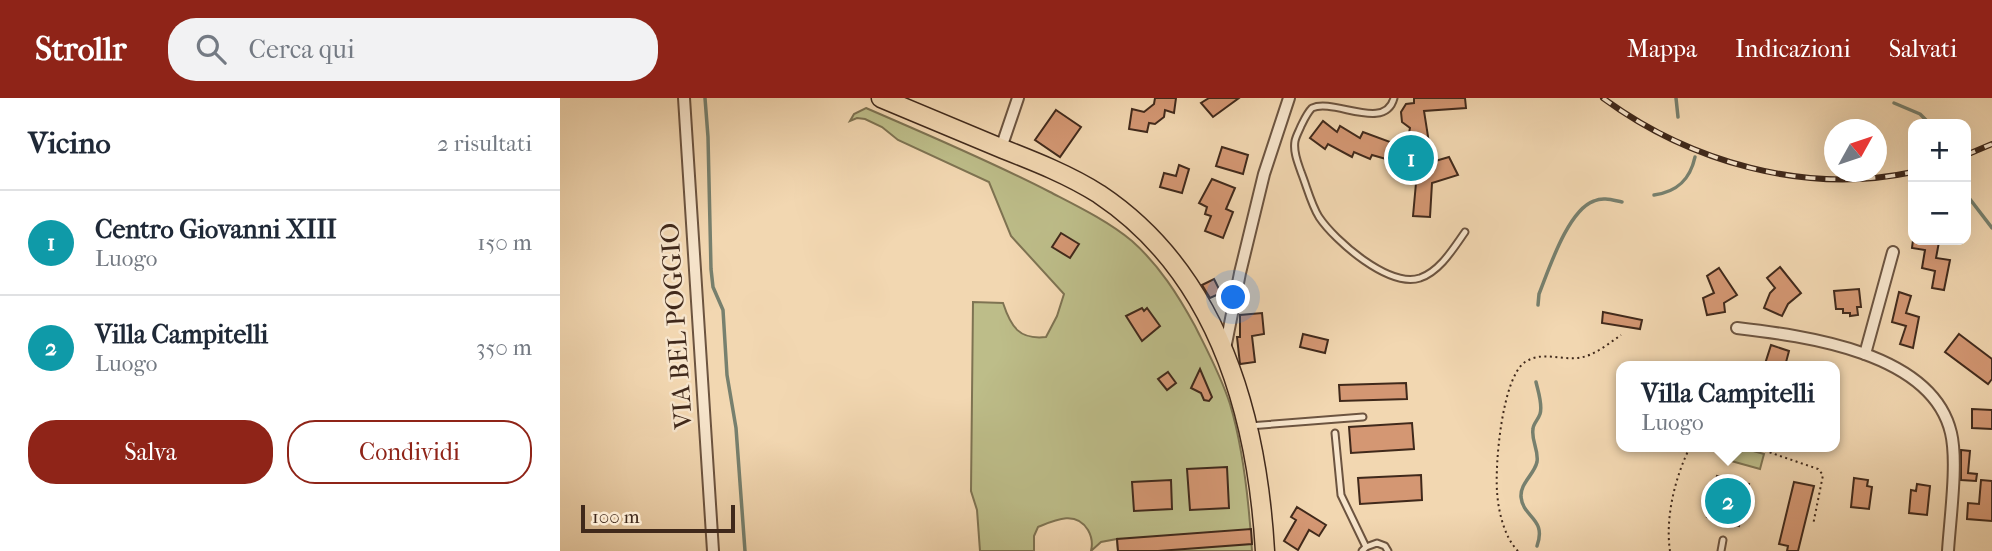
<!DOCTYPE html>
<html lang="it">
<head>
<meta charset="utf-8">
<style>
  :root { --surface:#fff; --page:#f2f2f3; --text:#1f2937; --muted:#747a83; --line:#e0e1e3; --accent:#8f2418 }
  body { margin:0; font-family:"IM FELL French Canon",serif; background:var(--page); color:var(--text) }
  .controls { position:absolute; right:21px; top:21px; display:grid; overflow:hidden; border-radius:14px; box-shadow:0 7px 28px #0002 }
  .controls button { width:63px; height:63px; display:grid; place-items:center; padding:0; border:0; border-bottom:2px solid var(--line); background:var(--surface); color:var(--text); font:35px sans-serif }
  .compass { position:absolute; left:1264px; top:21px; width:63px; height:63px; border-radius:50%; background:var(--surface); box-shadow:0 7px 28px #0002; rotate:50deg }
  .scale { position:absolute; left:21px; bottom:18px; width:154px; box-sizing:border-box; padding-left:7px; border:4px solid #40291b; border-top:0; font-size:19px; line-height:24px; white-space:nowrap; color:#40291b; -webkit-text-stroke:5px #f7e5cc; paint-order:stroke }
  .you { position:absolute; left:674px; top:200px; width:24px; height:24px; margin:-18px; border:5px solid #fff; border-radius:50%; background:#1a73e8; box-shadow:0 0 0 10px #1a73e833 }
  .badge { display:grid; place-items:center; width:46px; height:46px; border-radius:50%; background:var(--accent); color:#fff; font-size:23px; font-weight:700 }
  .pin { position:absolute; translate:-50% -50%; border:4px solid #fff; box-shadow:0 2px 7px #0006 }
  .popup { position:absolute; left:1056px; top:263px; width:224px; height:91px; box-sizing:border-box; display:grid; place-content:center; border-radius:14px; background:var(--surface); filter:drop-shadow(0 2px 5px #0005); font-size:23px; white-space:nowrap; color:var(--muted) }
  .popup b { font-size:26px; color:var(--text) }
  .popup::after { content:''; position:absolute; left:50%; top:100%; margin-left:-14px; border:14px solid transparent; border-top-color:var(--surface) }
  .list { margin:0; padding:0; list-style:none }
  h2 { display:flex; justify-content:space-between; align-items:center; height:91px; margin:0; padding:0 28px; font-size:30px }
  h2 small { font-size:23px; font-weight:400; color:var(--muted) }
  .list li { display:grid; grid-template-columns:46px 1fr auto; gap:21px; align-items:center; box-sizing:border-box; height:105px; padding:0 28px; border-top:2px solid var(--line) }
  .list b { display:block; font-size:26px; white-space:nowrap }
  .list p { margin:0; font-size:23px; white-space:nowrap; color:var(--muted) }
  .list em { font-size:23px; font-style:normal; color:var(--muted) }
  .actions { display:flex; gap:14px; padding:21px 28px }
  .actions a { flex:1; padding:16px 0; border:2px solid var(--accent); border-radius:28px; text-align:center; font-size:24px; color:var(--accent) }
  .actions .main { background:var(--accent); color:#fff }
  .icon { flex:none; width:38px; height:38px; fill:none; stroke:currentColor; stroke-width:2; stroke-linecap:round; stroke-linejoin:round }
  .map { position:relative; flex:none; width:1432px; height:453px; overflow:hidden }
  header { display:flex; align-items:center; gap:42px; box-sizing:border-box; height:98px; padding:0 35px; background:var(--accent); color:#fff }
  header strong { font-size:33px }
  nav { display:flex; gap:38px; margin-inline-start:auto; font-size:24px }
  .search { width:490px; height:63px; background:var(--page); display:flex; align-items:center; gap:18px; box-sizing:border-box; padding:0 24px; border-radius:28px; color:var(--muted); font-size:26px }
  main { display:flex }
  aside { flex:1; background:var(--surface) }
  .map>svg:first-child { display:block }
  .green { fill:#bdbd89; stroke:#7e7352; stroke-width:2 }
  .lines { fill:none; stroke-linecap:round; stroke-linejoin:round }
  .stream { stroke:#77806e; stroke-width:3.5 }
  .building { fill:#d49773; stroke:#40291b; stroke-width:2 }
  .service-casing { stroke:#6c5440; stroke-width:9 }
  .minor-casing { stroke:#6c5440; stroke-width:14 }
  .primary-casing { stroke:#40291b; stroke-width:21 }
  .path { stroke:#40291b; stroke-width:2; stroke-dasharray:2 3.5; stroke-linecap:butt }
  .service { stroke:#f7e5cc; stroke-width:5 }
  .minor { stroke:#f7e5cc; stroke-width:10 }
  .primary { stroke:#f2d7b1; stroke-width:18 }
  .rail-casing { stroke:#40291b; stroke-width:6 }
  .rail { stroke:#f7e5cc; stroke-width:3.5; stroke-dasharray:10; stroke-linecap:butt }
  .labels { text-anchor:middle; stroke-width:5; stroke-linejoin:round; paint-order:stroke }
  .street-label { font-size:26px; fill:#40291b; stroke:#f7e5cc }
</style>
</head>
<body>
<header>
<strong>Strollr</strong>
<div class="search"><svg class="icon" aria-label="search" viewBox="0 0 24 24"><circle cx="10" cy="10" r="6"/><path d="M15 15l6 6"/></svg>Cerca qui</div>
<nav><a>Mappa</a><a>Indicazioni</a><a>Salvati</a></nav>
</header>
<main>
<aside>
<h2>Vicino<small>2 risultati</small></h2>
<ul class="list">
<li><span class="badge" style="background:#0f9aa8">1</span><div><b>Centro Giovanni XIII</b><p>Luogo</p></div><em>150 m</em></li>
<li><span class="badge" style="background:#0f9aa8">2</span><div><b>Villa Campitelli</b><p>Luogo</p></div><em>350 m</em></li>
</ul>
<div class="actions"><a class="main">Salva</a><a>Condividi</a></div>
</aside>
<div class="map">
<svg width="1432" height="453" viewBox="0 0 1432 453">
  <rect width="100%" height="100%" fill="#f2d7b1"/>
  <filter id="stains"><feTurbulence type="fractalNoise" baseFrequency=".00286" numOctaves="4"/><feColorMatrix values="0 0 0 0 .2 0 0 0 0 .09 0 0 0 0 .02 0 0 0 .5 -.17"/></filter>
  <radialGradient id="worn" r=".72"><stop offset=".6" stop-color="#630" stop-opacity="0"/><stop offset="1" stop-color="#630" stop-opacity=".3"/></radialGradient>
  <!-- green -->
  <g class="green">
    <path d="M306,10C368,37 430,63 490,94C517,108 548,123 572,143C599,167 618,197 635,228C648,254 661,278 670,306C684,353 689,404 692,453H558L557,441L541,444L531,453C533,445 532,439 528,432C516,412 495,422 478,429L474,438V453H420L417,412L411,393L413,204L443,205C451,229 459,242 486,239L497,218L504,196L451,138L429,84L338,42L322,29L305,21L297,20L290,23L294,16Z"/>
    <path d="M1167,349H1179L1204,356L1200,371L1164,361Z"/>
  </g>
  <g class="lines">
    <!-- stream -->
    <g class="stream">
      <path d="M145,0L148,39L151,171L153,189L163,212L167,277L176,330L185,453"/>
      <path d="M1116,0L1118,19"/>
      <path d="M1334,5L1360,16L1370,26"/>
      <path d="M1406,96L1432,130"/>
      <path d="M1094,97C1117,94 1130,82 1135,59"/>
      <path d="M978,207L979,196C989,171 1008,112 1034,103C1043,99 1052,102 1062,104"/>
      <path d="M976,284C978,293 983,307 980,316C978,322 973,326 973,331C971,343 979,352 977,364C974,377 960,385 961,399C963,420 987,420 977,448"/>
    </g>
  </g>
  <!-- building -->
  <g class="building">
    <path d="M595,0H616L614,15L605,12L604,19L595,26L589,25L587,34L569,31L572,11L584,14L594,6Z"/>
    <path d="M649,0H679L653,19L641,5Z"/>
    <path d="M854,0H905L906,10L864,13L872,64L889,59L898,77L872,85L870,119L853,118L856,85L842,84L843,65L827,58L826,61L812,57L810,61L794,54L792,59L768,46L765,51L750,40L763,23L777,34L780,28L800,40L803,34L846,50L850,30L842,24L841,14L846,6L854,5Z"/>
    <path d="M496,12L521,29L500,59L475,42Z"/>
    <path d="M662,49L688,57L683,76L656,68Z"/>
    <path d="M619,67L629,71L622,95L600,89L604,75L616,78Z"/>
    <path d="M652,81L675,90L666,111L673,114L663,140L645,133L651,118L645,116L647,109L639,105Z"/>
    <path d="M501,135L519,146L510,160L492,149Z"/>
    <path d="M1353,142L1379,144L1376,160L1390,162L1384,192L1372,190L1375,173L1362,170L1365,152L1352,150Z"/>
    <path d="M1220,169L1241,195L1228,206L1222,218L1204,210L1210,195L1215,190L1207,180Z"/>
    <path d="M1159,170L1177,197L1164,205L1165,214L1147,217L1143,200L1154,195L1147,178Z"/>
    <path d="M654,181L661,195L650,200L642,187Z"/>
    <path d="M1299,191L1301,209H1297L1298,217L1290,218V215H1283V211H1276L1274,193Z"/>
    <path d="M1339,194L1351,198L1346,215L1359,219L1353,250L1340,246L1346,228L1332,224Z"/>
    <path d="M582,210L584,213L587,210L600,228L582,243L566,218Z"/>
    <path d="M1043,214L1082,222L1080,231L1042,225Z"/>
    <path d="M702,215L704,236L692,238L695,264L680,266L677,239H680V217Z"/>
    <path d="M743,236L768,242L765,255L740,249Z"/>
    <path d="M1399,236L1432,261V281L1428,286L1385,254Z"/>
    <path d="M1211,247L1229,253L1225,268L1205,266Z"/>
    <path d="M640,271L652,299L649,303L644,302L641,295L631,290Z"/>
    <path d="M608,274L616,285L607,292L598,281Z"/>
    <path d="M846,285L847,301L780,303L779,287Z"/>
    <path d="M1412,311L1432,312V331L1412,330Z"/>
    <path d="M852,325L854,351L791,355L789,329Z"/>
    <path d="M1401,352L1410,353L1408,375L1417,376L1416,383L1401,382Z"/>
    <path d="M667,369L669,410L630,412L627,371Z"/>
    <path d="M861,377L862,402L800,406L798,380Z"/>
    <path d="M1157,378L1189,386L1179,428L1147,419Z"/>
    <path d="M1294,380L1308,382L1307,388L1312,389L1309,411L1291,409Z"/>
    <path d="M611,382L612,411L574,413L572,384Z"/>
    <path d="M1421,382L1432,383V423L1407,421L1408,405L1419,406Z"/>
    <path d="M1234,384L1254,388L1238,453H1227L1228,448L1219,446Z"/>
    <path d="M1357,386L1370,388L1367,417L1349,415L1351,392L1356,393Z"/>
    <path d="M737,409L766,427L759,438L749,432L738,452L724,443L736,422L731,419Z"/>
    <path d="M691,431L692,446L598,453H558L557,441Z"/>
  </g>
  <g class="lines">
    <defs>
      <g id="service">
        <path d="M834,0C825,34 774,0 752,10C747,15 744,22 741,28C739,33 736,38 735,43C733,54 738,65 741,74C747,89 751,106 759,119C775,143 829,190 860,180C880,173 893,151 905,134"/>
        <path d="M689,328L803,319"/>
        <path d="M775,335L781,397L806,449L802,453"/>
        <path d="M806,449L817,445L825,448L828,453"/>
        <path d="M1161,453L1163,442"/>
      </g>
      <g id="minor">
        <path d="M124,0L153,453"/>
        <path d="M441,50L458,0"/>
        <path d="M1177,230C1245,238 1372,254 1391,335C1398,364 1390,421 1388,453"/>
        <path d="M665,251L680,175L704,76L729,0"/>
        <path d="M1305,256L1333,154"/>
      </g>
      <path id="primary" d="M321,0C361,17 402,34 443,51C476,64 509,77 539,96C659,176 697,317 705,453"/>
    </defs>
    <!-- service casing -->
    <use href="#service" class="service-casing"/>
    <!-- minor casing -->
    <use href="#minor" class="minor-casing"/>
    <!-- primary casing -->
    <use href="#primary" class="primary-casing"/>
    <!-- path -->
    <g class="path">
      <path d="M1194,349L1258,371L1263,377L1253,427"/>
      <path d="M958,453C944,439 938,412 937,393C935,366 942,280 965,264C982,253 1000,262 1018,260C1034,258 1048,246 1061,237"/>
      <path d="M1110,453C1105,420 1115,379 1130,349"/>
    </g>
    <!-- service -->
    <use href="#service" class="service"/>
    <!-- minor -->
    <use href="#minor" class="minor"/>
    <!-- primary -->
    <use href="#primary" class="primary"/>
    <defs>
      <g id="rail">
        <path d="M1043,0C1130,64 1245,97 1353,74"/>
        <path d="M1406,57L1432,46"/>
      </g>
    </defs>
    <!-- rail casing -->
    <use href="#rail" class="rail-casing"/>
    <!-- rail -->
    <use href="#rail" class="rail"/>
  </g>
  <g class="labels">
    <!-- street labels -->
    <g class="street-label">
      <text transform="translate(116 228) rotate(-94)" y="9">VIA BEL POGGIO</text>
    </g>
  </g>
  <rect width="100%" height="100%" filter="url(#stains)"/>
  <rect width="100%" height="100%" fill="url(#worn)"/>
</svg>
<div class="controls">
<button>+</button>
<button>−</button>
</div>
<svg class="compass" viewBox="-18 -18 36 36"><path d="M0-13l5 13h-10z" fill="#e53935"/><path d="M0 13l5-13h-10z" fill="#747a83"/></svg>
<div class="scale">100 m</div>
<div class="you"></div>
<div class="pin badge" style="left:851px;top:60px;background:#0f9aa8">1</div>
<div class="pin badge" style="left:1168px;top:403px;background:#0f9aa8">2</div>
<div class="popup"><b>Villa Campitelli</b>Luogo</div>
</div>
</main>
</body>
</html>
